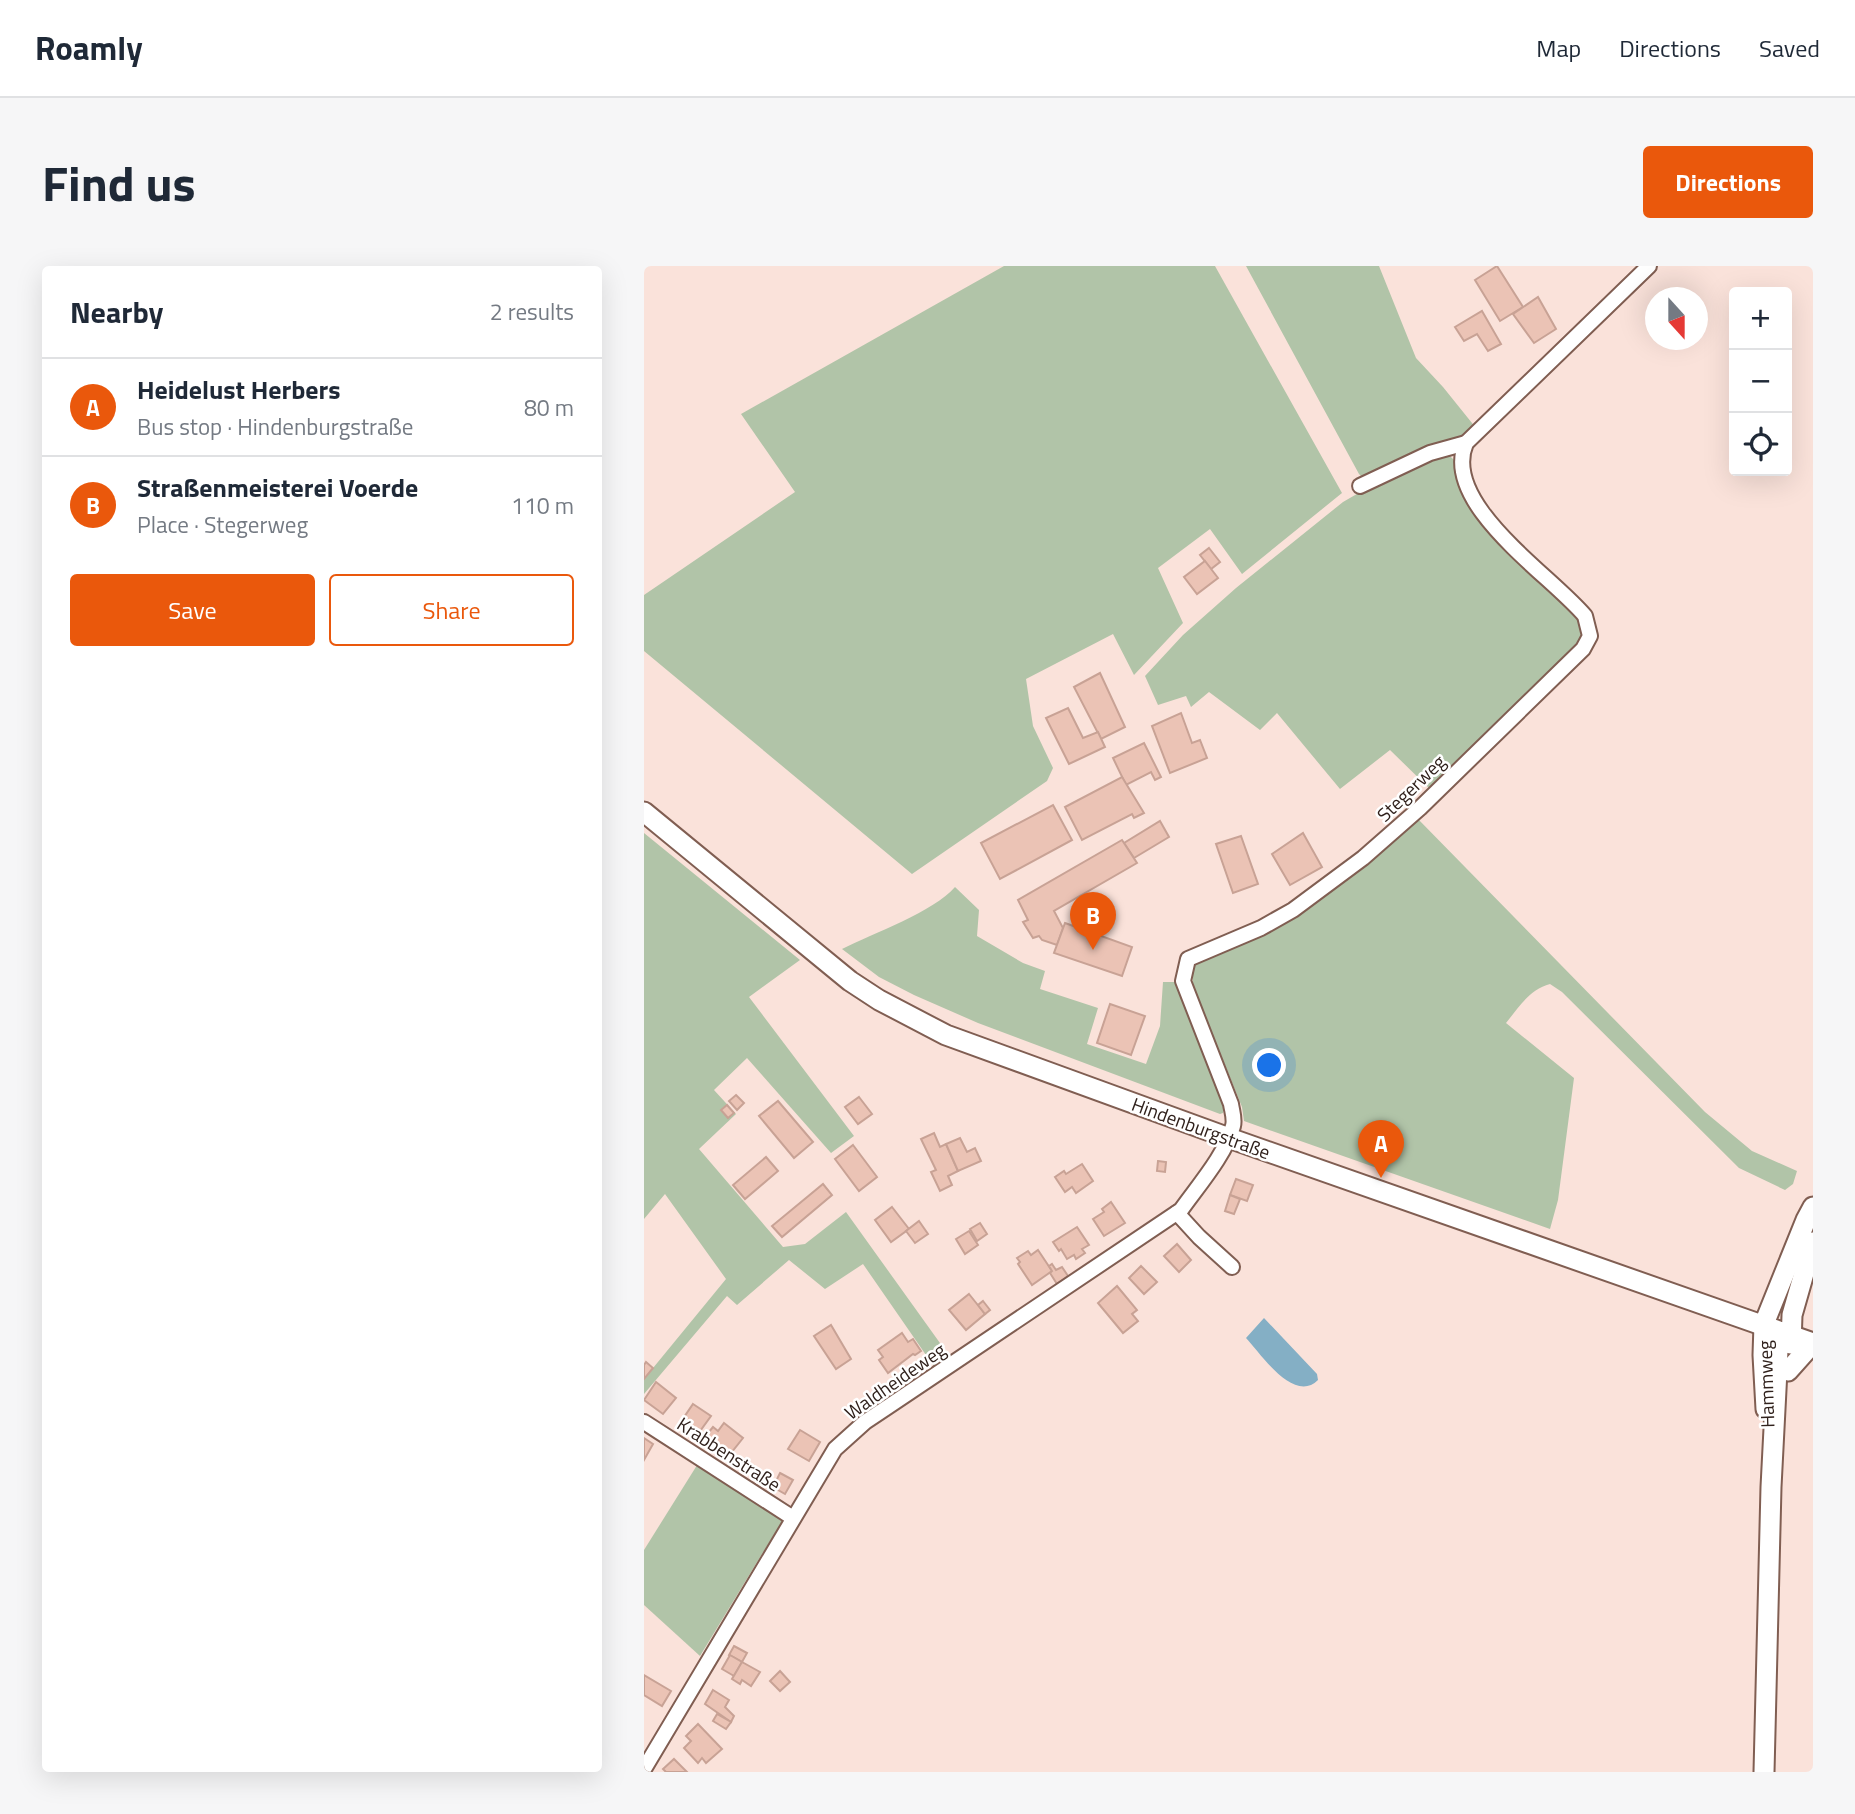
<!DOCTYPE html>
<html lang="en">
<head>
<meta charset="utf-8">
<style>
  :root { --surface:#fff; --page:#f6f6f7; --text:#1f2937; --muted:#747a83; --line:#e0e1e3; --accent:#ea580c }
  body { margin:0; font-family:"Titillium Web",sans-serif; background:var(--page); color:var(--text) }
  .controls { position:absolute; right:21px; top:21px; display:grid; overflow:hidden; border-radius:7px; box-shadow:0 7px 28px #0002 }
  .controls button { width:63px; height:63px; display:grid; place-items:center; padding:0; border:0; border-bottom:2px solid var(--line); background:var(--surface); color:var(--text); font:35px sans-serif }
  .compass { position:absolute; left:1001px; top:21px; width:63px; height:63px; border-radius:50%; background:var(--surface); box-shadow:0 7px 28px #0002; rotate:159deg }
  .you { position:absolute; left:626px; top:800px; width:24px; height:24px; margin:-18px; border:5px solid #fff; border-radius:50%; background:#1a73e8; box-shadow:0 0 0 10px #1a73e833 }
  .badge { display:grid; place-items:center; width:46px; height:46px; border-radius:50%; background:var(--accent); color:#fff; font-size:23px; font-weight:700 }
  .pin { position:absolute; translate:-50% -58px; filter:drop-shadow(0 2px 4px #0008) }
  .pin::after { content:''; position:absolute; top:37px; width:24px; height:21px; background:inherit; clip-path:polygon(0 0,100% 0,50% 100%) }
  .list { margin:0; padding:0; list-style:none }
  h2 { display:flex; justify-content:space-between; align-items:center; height:91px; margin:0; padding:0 28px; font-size:30px }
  h2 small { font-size:23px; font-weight:400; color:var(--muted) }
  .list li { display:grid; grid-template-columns:46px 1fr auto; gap:21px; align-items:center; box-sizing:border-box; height:98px; padding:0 28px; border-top:2px solid var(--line) }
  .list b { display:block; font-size:26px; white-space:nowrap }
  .list p { margin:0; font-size:23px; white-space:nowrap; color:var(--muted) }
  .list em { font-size:23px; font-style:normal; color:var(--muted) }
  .actions { display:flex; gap:14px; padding:21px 28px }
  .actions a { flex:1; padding:16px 0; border:2px solid var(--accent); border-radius:7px; text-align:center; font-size:24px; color:var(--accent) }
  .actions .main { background:var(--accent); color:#fff }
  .icon { flex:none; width:38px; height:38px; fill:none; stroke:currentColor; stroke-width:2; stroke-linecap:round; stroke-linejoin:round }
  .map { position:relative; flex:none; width:1169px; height:1506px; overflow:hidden; border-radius:7px }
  header { display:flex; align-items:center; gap:42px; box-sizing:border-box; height:98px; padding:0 35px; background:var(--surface); border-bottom:2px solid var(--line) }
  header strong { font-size:33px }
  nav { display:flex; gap:38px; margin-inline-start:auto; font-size:24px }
  .intro { display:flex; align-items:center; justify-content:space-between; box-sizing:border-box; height:168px; padding:0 42px }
  h1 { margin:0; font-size:49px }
  .button { padding:18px 32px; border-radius:7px; background:var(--accent); color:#fff; font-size:24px; font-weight:700 }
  main { display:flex; gap:42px; padding:0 42px }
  aside { flex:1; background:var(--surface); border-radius:7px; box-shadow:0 7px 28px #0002 }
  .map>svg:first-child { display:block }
  .green { fill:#b1c4a8 }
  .water { fill:#84afc5 }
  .building { fill:#ebc3b5; stroke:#c8a295; stroke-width:2 }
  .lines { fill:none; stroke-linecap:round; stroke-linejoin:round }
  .minor-casing { stroke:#805e52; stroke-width:18 }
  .major-casing { stroke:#805e52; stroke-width:23 }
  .minor { stroke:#fff; stroke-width:14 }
  .major { stroke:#fff; stroke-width:19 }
  .labels { text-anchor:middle; stroke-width:5; stroke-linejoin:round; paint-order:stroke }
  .street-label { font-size:19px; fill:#30211c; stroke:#fff }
</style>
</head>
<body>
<header>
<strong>Roamly</strong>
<nav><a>Map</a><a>Directions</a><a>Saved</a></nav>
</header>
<div class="intro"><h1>Find us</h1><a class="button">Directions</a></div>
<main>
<aside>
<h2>Nearby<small>2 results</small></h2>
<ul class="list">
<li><span class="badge">A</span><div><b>Heidelust Herbers</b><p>Bus stop · Hindenburgstraße</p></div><em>80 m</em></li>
<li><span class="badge">B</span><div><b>Straßenmeisterei Voerde</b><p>Place · Stegerweg</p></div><em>110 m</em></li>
</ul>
<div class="actions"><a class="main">Save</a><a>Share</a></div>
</aside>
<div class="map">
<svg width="1169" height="1506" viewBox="0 0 1169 1506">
  <rect width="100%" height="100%" fill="#fae2da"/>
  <!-- green -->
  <g class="green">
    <path d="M360,0H571L698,227L598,308L566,263L514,302L539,357L490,409L469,368L382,413L389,460L409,502L403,515L268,608L0,385V329L151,226L97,148Z"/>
    <path d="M602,0H735L772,92L799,121L832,162L817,174L719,212L715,208Z"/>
    <path d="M794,189H805L810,194L813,205L933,348L940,368L935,379L788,525L746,484L696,523L633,447L616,464L565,426L547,441L542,430L514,439L501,410L539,369L592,322L699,236L744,210Z"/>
    <path d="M773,552L1061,846L1108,885L1153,905L1149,918L1141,924L1095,902L918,726L906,718C886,723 875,741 862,757L930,812L914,934L906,963L600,855L598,841L549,720L548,703L554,694L644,655L733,587Z"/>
    <path d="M0,567L156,694L105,731L210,870L187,887L103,792L70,824L92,848L55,883L139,981L161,978L202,946L306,1091L291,1102L219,998L181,1023L145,994L93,1039L83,1030L0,1128V1113L82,1013L21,928L0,953Z"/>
    <path d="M311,621L335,644L333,670L379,697L401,705L396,723L454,742L443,778L502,798L516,760L519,716H532L580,839L579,847L576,848L334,757L270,729L235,711L198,683C230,667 289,646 311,621Z"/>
    <path d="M55,1196L140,1252L56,1390L0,1339V1284Z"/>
  </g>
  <!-- water -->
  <path class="water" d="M620,1052L673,1108L674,1114C650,1138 617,1088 602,1072Z"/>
  <!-- building -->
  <g class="building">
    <path d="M853,0L879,41L856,55L831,14Z"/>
    <path d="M894,31L912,63L890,77L869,48Z"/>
    <path d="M838,45L857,78L844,85L833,68L820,75L811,61Z"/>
    <path d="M565,282L576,296L567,303L556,289Z"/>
    <path d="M561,295L574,312L553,328L540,311Z"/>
    <path d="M456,407L481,461L457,473L430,421Z"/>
    <path d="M424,442L439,472L454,466L461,481L425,498L402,452Z"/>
    <path d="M537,447L548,477L556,474L563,492L526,507L508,460Z"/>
    <path d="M500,477L517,511L511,514L507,506L482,519L469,492Z"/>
    <path d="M478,511L500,547L490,552L488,548L438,574L421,541Z"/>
    <path d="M409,539L428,574L356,613L337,577Z"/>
    <path d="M516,555L525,571L490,592L480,577Z"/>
    <path d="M659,567L678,601L646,619L628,588Z"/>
    <path d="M597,570L614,618L589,627L572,578Z"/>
    <path d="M478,574L493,597L410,645L419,662L413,679L398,674L395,670L389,672L379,656L384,654L374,634Z"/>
    <path d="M421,657L488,681L478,710L410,687Z"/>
    <path d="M466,738L501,750L487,789L453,777Z"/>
    <path d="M92,829L100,837L93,844L85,835Z"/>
    <path d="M215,831L228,848L214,858L201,841Z"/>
    <path d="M134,835L169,876L150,892L115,850Z"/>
    <path d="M83,839L90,847L84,852L77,844Z"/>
    <path d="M290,867L296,881L302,878L314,905L304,910L308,919L296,925L287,906L292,904L277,873Z"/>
    <path d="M316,872L323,886L331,882L337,895L314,905L302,878Z"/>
    <path d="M209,879L233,911L215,925L191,893Z"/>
    <path d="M122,891L134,905L101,933L89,919Z"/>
    <path d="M514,895L522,896L521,906L513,905Z"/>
    <path d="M438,898L449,915L432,927L428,921L421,926L411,911L420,905L422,908Z"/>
    <path d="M592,913L609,919L603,935L586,929Z"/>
    <path d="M179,918L188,929L138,971L128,960Z"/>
    <path d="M586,929L596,933L590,948L581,945Z"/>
    <path d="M467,936L481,957L460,970L449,953L460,946L458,943Z"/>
    <path d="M248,941L265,963L247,976L231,954Z"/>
    <path d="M275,955L284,968L271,977L262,965Z"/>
    <path d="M336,957L343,968L333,975L326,963Z"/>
    <path d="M433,961L445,979L438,983L441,987L432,993L430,989L423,993L417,983L415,985L409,976Z"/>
    <path d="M325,965L334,979L321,988L312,973Z"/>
    <path d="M533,978L547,994L535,1006L520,990Z"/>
    <path d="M394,984L408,1005L388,1019L374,998L376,996L373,992L384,985L387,989Z"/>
    <path d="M408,998L412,1004L418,1001L424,1010L413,1018L406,1007L408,1005L405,1000Z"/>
    <path d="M497,1000L513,1016L500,1028L485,1012Z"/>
    <path d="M473,1020L493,1044L488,1048L494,1055L479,1067L454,1037Z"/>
    <path d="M325,1028L341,1048L322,1064L305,1044Z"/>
    <path d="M339,1035L346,1044L341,1048L334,1039Z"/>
    <path d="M187,1059L207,1093L192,1103L170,1070Z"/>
    <path d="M258,1067L264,1076L269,1073L277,1085L271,1089L269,1088L244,1107L235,1094L239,1091L234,1084Z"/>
    <path d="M2,1096L9,1102L0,1113V1099Z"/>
    <path d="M12,1116L32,1132L19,1148L0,1134Z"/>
    <path d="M49,1138L67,1150L51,1172L34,1160Z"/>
    <path d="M80,1157L99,1172L83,1192L59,1173L69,1161L74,1165Z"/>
    <path d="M156,1164L176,1176L165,1195L144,1183Z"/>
    <path d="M0,1172L9,1178L0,1194Z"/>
    <path d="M136,1207L149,1214L141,1228L129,1221Z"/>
    <path d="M90,1380L103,1387L98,1396L85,1389Z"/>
    <path d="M86,1389L98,1396L90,1410L78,1403Z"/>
    <path d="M98,1396L116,1406L107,1420L98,1414L96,1418L88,1413Z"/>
    <path d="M136,1405L146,1416L136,1425L126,1415Z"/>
    <path d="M0,1409L27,1425L18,1440L0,1429Z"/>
    <path d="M69,1424L85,1434L81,1441L90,1450L87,1456L61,1438Z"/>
    <path d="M73,1448L87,1456L82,1463L69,1455Z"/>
    <path d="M54,1458L78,1483L62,1497L58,1492L54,1497L40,1482L47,1475L42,1470Z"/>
    <path d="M30,1493L43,1506H22L19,1503Z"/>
  </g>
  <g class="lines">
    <defs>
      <g id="minor">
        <path d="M716,220L786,187L822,177"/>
        <path d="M533,947L555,971L588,1001"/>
        <path d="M0,1156L149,1252"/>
        <path d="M0,1503L191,1183L221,1156L245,1140L537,944C554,920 582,888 589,860C591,853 588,845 587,838L539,715L544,693L617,662L649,644L719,592L776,542L939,383L946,370L941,350C907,309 796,238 822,177L1005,0"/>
      </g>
      <g id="major">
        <path d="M0,546L206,715L235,734L302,769L585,872L1169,1077L1144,1105"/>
        <path d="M1147,1078L1148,1049L1169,976"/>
        <path d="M1122,1143L1119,1089L1120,1058L1162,954L1169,941"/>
        <path d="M1120,1506L1127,1221L1135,1065"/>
      </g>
    </defs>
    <!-- minor casing -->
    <use href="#minor" class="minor-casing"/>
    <!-- major casing -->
    <use href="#major" class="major-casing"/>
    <!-- minor -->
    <use href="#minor" class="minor"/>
    <!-- major -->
    <use href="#major" class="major"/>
  </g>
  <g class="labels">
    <!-- street labels -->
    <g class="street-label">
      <text transform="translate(767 522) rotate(-44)" y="7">Stegerweg</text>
      <text transform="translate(557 862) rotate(20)" y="7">Hindenburgstraße</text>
      <text transform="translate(251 1115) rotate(-35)" y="7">Waldheideweg</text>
      <text transform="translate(1122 1118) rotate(-92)" y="7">Hammweg</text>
      <text transform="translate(85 1188) rotate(33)" y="7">Krabbenstraße</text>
    </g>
  </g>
</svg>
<div class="controls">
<button>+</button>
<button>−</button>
<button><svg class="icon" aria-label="locate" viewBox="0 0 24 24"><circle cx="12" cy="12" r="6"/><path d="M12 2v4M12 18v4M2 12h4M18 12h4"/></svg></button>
</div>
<svg class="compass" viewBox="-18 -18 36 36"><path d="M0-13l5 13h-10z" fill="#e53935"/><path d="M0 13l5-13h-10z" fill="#747a83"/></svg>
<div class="you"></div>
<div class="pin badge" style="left:737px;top:912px">A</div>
<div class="pin badge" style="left:449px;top:684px">B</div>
</div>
</main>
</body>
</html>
